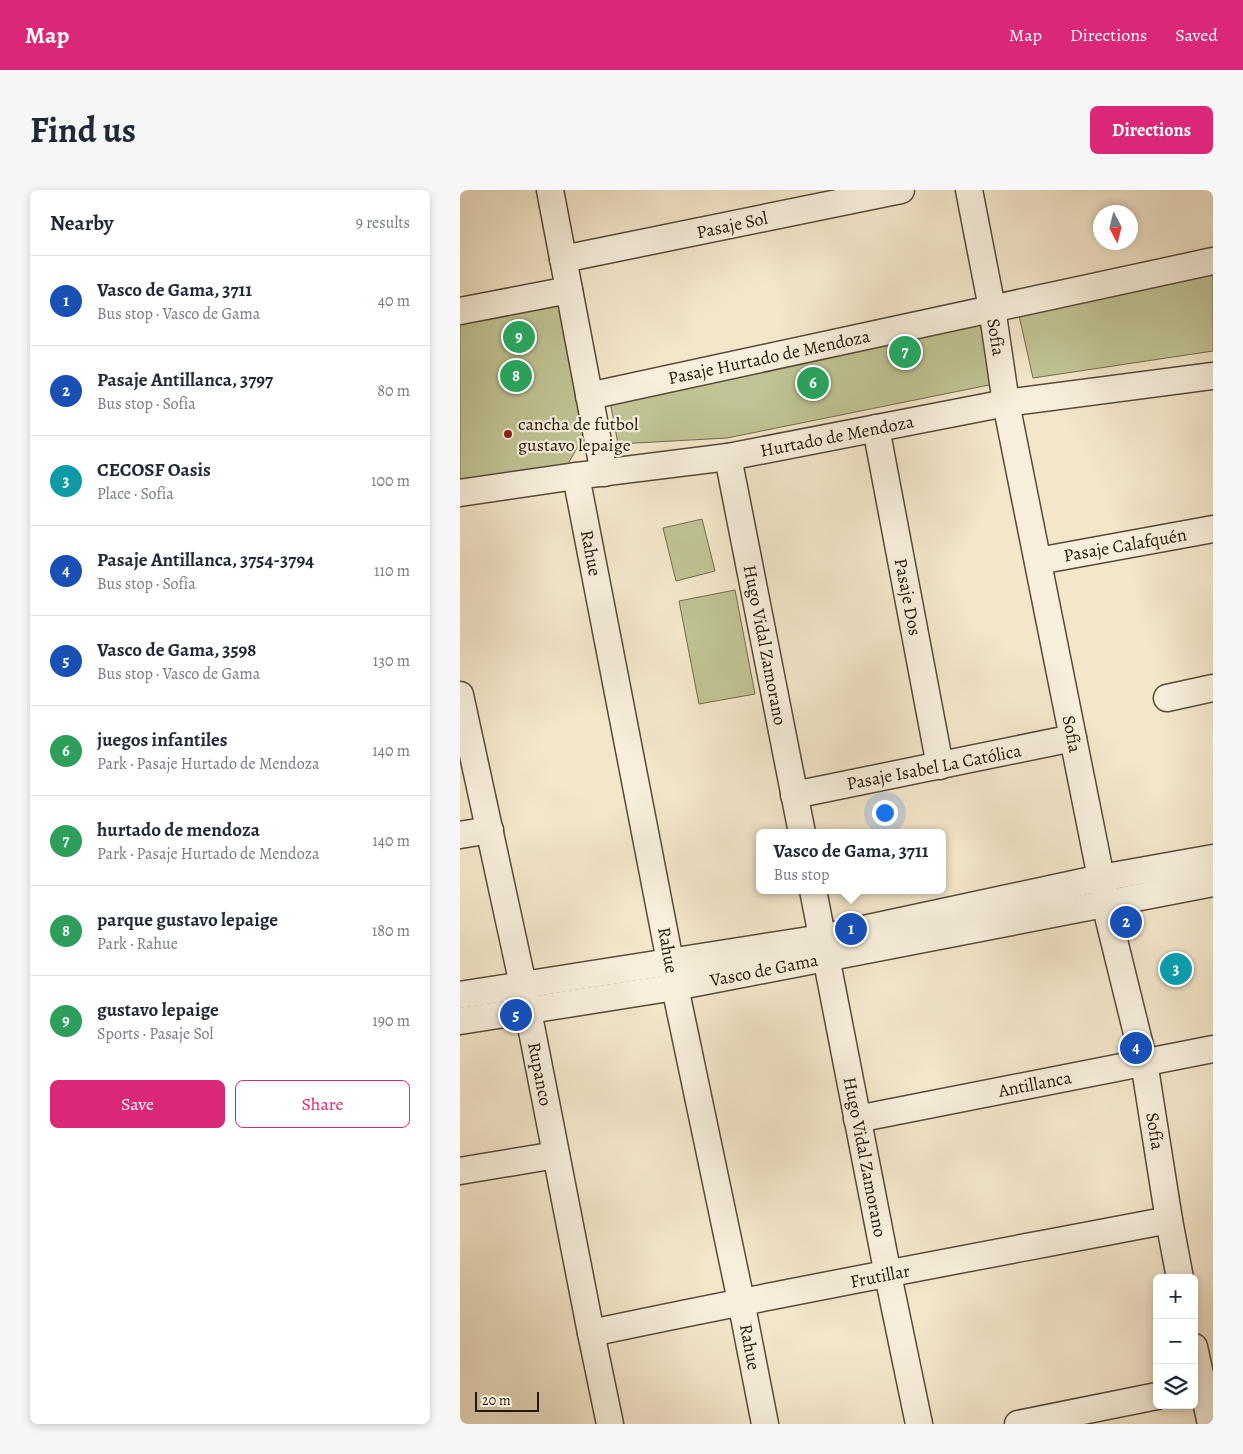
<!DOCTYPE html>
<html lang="en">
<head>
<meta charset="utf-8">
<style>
  :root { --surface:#fff; --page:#f6f6f7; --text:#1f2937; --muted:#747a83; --line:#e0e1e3; --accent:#db2777 }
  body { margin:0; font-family:Alegreya,serif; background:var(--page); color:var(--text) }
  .controls { position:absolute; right:15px; bottom:15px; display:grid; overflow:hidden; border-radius:8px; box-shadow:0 2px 8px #0003 }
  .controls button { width:45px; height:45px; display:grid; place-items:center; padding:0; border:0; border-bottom:1px solid var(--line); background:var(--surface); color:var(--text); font:25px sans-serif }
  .compass { position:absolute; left:633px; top:15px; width:45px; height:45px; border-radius:50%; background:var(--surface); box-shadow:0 2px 8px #0003; rotate:173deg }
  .scale { position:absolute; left:15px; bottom:12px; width:64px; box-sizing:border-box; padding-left:5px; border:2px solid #241709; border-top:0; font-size:14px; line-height:18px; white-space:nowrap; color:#241709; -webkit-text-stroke:4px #f7efdc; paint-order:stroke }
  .you { position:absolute; left:424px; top:622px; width:18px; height:18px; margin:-12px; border:4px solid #fff; border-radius:50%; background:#1a73e8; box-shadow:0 0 0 8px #1a73e833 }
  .badge { display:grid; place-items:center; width:32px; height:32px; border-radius:50%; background:var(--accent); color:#fff; font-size:16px; font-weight:700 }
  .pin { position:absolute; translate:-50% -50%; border:2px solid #fff; box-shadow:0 1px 5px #0006 }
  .popup { position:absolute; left:296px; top:639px; width:190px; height:65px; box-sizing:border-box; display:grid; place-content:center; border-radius:8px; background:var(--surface); filter:drop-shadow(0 1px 4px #0005); font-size:16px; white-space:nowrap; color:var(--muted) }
  .popup b { font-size:19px; color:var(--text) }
  .popup::after { content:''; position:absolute; left:50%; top:100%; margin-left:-10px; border:10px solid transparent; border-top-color:var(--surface) }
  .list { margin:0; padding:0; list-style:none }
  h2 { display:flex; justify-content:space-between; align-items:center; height:65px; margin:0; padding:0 20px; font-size:21px }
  h2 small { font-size:16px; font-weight:400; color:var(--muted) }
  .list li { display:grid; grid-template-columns:32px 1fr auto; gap:15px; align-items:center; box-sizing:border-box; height:90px; padding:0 20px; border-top:1px solid var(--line) }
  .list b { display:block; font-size:19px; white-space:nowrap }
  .list p { margin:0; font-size:16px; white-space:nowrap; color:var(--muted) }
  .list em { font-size:16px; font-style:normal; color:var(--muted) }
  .actions { display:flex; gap:10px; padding:15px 20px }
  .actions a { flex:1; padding:11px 0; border:1px solid var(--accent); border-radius:8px; text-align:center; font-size:18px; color:var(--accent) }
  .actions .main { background:var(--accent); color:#fff }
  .icon { flex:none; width:28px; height:28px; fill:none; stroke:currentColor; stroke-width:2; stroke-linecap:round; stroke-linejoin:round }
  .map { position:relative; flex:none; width:753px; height:1234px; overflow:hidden; border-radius:8px }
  header { display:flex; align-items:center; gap:30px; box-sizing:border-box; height:70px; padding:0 25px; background:var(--accent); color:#fff }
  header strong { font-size:24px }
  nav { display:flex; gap:28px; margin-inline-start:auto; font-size:18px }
  .intro { display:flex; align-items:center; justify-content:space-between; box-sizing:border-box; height:120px; padding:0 30px }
  h1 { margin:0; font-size:35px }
  .button { padding:12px 22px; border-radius:8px; background:var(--accent); color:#fff; font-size:18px; font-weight:700 }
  main { display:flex; gap:30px; padding:0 30px }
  aside { flex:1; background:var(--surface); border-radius:8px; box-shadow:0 2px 8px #0003 }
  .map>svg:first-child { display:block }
  .green { fill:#c0c393; stroke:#726d4e }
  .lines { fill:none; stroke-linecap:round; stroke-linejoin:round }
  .minor-casing { stroke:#584b39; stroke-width:29 }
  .minor { stroke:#f7efdc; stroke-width:26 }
  .poi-dot { fill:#8f2418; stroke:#f7efdc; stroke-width:2 }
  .labels { text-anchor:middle; stroke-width:4.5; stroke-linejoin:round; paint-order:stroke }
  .street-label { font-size:18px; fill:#241709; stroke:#f7efdc }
  .poi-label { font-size:18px; fill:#241709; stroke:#f7efdc; text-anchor:start }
</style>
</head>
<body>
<header>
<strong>Map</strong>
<nav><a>Map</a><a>Directions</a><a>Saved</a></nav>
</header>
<div class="intro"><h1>Find us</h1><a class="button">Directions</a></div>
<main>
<aside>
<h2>Nearby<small>9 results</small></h2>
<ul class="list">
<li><span class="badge" style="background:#1a4fb4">1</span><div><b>Vasco de Gama, 3711</b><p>Bus stop · Vasco de Gama</p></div><em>40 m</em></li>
<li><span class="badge" style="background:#1a4fb4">2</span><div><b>Pasaje Antillanca, 3797</b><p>Bus stop · Sofía</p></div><em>80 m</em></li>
<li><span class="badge" style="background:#0f9aa8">3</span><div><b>CECOSF Oasis</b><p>Place · Sofía</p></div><em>100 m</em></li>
<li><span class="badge" style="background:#1a4fb4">4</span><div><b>Pasaje Antillanca, 3754-3794</b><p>Bus stop · Sofía</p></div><em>110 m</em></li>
<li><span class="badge" style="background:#1a4fb4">5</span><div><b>Vasco de Gama, 3598</b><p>Bus stop · Vasco de Gama</p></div><em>130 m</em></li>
<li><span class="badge" style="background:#2e9e5b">6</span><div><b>juegos infantiles</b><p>Park · Pasaje Hurtado de Mendoza</p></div><em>140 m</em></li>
<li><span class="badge" style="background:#2e9e5b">7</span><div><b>hurtado de mendoza</b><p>Park · Pasaje Hurtado de Mendoza</p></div><em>140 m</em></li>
<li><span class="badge" style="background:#2e9e5b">8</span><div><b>parque gustavo lepaige</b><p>Park · Rahue</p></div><em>180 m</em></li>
<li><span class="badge" style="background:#2e9e5b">9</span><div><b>gustavo lepaige</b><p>Sports · Pasaje Sol</p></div><em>190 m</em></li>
</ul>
<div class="actions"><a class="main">Save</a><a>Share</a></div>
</aside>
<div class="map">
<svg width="753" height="1234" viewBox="0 0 753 1234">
  <rect width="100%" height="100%" fill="#f3e6c9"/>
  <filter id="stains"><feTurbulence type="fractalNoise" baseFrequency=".004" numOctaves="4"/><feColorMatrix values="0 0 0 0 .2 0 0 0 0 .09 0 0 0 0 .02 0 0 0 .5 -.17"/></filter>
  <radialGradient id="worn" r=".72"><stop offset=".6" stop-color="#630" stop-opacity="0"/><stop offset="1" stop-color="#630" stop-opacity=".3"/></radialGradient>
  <!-- green -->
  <g class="green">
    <path d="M753,81V161L573,188L558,121Z"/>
    <path d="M97,108L124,246L105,279L0,296V125Z"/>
    <path d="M519,129L534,194L267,248L158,254L149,206Z"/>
    <path d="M242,329L255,381L216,391L203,338Z"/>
    <path d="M275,400L295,504L239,514L219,411Z"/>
  </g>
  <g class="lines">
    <defs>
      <g id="minor">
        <path d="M90,0L144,283"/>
        <path d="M509,0L532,118L546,213L641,688L649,730L684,872L709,1030L720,1088"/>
        <path d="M103,69L441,0"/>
        <path d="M0,121L109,100"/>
        <path d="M129,206L753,71"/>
        <path d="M416,238L480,576"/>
        <path d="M268,267L342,643"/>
        <path d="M116,286L215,797L281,1111L305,1234"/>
        <path d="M0,303L116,286L268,267L546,213L753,186"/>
        <path d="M578,371L753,339"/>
        <path d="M0,505L63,795L131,1143L150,1234"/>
        <path d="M707,508L753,498"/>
        <path d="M334,605L613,548"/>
        <path d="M0,645L30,640"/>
        <path d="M353,700L428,1085L459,1234"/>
        <path d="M0,805L362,748L641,688L753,668"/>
        <path d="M0,831L215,797L753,693"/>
        <path d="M397,929L753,859"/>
        <path d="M0,981L96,965"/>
        <path d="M131,1143C323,1102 516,1067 709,1030"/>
        <path d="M734,1157L751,1234"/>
        <path d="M558,1234L697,1206"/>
      </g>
    </defs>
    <!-- minor casing -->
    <use href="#minor" class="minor-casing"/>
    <!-- minor -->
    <use href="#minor" class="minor"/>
  </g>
  <!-- markers -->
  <circle class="poi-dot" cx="48" cy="244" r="5"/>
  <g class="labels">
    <!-- street labels -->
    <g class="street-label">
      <text transform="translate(272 35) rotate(-12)" y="6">Pasaje Sol</text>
      <text transform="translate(536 147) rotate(81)" y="6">Sofía</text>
      <text transform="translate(309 167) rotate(-12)" y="6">Pasaje Hurtado de Mendoza</text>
      <text transform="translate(377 246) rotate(-11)" y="6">Hurtado de Mendoza</text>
      <text transform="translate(665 355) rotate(-10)" y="6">Pasaje Calafquén</text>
      <text transform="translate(131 363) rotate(79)" y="6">Rahue</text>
      <text transform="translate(448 407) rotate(79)" y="6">Pasaje Dos</text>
      <text transform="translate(305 455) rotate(79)" y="6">Hugo Vidal Zamorano</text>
      <text transform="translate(612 544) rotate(79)" y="6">Sofía</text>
      <text transform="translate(474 577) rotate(-11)" y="6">Pasaje Isabel La Católica</text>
      <text transform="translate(208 760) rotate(80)" y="6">Rahue</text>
      <text transform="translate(304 780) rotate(-11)" y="6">Vasco de Gama</text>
      <text transform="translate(80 884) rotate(79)" y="6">Rupanco</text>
      <text transform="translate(575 894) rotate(-11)" y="6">Antillanca</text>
      <text transform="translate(695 941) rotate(81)" y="6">Sofía</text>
      <text transform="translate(405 967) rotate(79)" y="6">Hugo Vidal Zamorano</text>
      <text transform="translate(420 1086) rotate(-11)" y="6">Frutillar</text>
      <text transform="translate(290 1157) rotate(79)" y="6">Rahue</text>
    </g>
    <!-- poi labels -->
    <g class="poi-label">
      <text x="58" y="240">cancha de futbol<tspan x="58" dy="21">gustavo lepaige</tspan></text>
    </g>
  </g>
  <rect width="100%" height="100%" filter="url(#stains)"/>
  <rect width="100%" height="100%" fill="url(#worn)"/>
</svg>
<div class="controls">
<button>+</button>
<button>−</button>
<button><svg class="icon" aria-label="layers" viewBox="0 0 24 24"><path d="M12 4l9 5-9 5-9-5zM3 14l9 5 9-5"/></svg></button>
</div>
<svg class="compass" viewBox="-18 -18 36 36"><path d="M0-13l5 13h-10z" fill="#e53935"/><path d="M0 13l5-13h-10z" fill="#747a83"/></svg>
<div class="scale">20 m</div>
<div class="you"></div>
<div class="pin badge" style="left:391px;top:739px;background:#1a4fb4">1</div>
<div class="popup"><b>Vasco de Gama, 3711</b>Bus stop</div>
<div class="pin badge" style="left:666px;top:732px;background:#1a4fb4">2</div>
<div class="pin badge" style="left:716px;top:779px;background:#0f9aa8">3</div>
<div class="pin badge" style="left:676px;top:858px;background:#1a4fb4">4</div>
<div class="pin badge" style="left:56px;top:825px;background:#1a4fb4">5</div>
<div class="pin badge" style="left:353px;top:193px;background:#2e9e5b">6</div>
<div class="pin badge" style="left:445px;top:162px;background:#2e9e5b">7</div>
<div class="pin badge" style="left:56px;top:186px;background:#2e9e5b">8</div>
<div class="pin badge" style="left:59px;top:147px;background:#2e9e5b">9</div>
</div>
</main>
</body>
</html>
